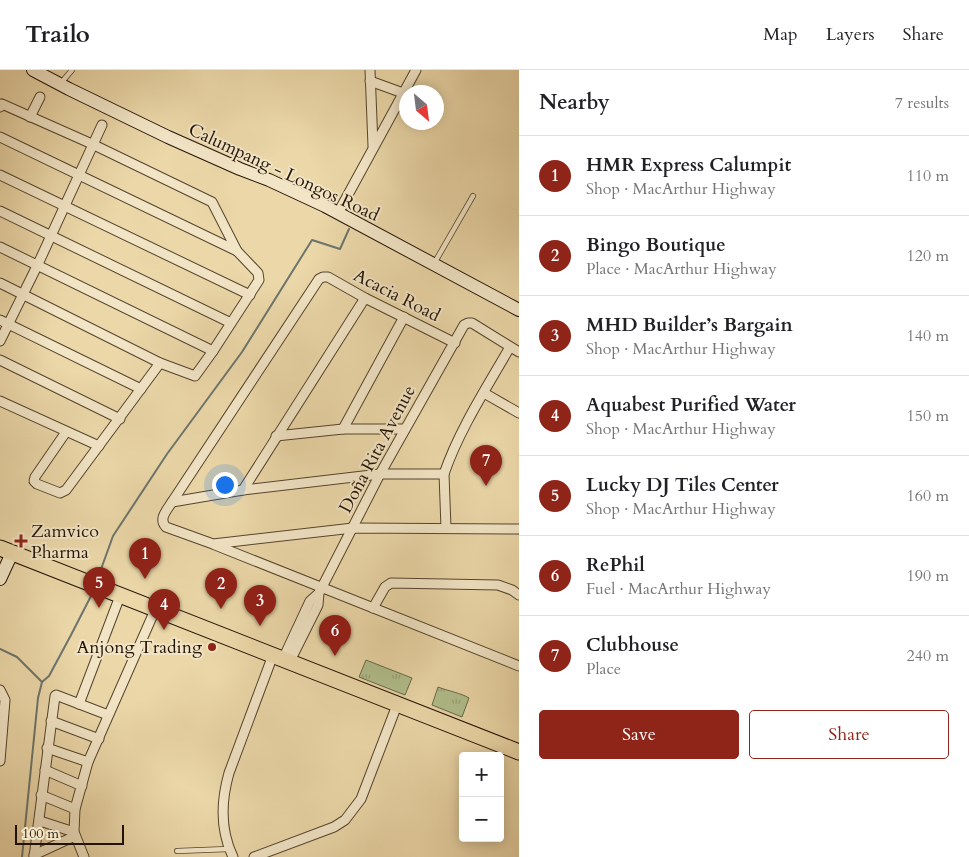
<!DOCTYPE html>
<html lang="en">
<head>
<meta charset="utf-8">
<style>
  :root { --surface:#fff; --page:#f6f6f6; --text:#202124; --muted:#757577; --line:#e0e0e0; --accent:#8f2418 }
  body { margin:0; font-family:Cardo,serif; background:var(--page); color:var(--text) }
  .controls { position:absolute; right:15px; bottom:15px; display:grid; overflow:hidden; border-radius:5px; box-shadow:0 2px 12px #0003 }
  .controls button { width:45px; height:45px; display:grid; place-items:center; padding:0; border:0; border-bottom:1px solid var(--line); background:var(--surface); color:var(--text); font:25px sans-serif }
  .compass { position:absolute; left:399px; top:15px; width:45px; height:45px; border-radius:50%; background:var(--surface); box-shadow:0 2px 12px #0003; rotate:152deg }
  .scale { position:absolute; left:15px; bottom:12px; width:109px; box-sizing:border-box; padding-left:5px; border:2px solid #221305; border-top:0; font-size:14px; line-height:18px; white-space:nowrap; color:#221305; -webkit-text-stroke:4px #f2e5c6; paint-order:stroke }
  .you { position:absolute; left:224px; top:414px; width:18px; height:18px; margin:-12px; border:4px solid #fff; border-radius:50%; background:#1a73e8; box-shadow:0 0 0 8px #1a73e833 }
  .badge { display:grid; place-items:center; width:32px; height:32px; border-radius:50%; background:var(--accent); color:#fff; font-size:16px; font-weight:700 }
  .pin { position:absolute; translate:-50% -41px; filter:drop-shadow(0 1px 2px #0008) }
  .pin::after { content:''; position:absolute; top:26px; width:18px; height:15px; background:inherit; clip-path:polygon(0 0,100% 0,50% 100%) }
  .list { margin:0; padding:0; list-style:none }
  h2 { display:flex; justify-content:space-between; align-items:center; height:65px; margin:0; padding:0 20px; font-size:21px }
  h2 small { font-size:16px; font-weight:400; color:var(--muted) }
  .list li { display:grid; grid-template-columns:32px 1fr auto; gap:15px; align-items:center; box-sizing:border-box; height:80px; padding:0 20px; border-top:1px solid var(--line) }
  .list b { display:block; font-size:19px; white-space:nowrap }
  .list p { margin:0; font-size:16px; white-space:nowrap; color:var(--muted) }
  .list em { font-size:16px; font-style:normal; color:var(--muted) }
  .actions { display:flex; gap:10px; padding:15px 20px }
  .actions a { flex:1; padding:11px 0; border:1px solid var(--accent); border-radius:5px; text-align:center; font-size:18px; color:var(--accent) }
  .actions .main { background:var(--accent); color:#fff }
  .map { position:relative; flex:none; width:519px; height:787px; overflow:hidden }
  header { display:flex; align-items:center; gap:30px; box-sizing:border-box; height:70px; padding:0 25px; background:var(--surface); border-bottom:1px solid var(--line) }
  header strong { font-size:24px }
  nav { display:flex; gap:28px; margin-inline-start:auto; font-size:18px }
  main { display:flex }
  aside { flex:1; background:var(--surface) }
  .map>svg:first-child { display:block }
  .grass { fill:url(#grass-tufts); stroke:#6a6949 }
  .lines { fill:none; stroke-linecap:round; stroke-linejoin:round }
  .stream { stroke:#6c756d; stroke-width:2 }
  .lane-casing { stroke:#54442e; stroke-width:6 }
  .street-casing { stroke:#54442e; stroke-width:11 }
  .secondary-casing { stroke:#221305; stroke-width:14 }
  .highway-casing { stroke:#221305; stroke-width:17 }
  .lane { stroke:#f2e5c6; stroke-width:4.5 }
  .street { stroke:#f2e5c6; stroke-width:9 }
  .secondary { stroke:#f2e5c6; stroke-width:12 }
  .highway { stroke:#ebd7a8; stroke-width:15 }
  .poi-dot { fill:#8f2418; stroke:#f2e5c6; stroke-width:2 }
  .labels { text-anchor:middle; stroke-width:4; stroke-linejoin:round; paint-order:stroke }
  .street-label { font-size:18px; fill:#221305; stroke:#f2e5c6 }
  .poi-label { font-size:18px; fill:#221305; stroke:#f2e5c6; text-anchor:start }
</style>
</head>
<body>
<header>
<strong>Trailo</strong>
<nav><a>Map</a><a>Layers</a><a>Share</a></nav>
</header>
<main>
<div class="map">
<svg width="519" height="787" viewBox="0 0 519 787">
  <defs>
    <pattern id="grass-tufts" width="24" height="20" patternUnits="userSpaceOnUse" patternTransform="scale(1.25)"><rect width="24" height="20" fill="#b1bf8d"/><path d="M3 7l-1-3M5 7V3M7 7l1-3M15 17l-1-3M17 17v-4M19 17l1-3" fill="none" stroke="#98a378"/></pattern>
  </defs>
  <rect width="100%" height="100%" fill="#ebd7a8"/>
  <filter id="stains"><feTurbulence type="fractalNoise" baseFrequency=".004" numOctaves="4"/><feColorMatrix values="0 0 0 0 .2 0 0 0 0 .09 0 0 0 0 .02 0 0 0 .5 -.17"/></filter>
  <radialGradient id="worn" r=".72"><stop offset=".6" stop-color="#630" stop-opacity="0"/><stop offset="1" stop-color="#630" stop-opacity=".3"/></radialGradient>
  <!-- grass -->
  <g class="grass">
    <path d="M366,590L412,608L405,625L359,607Z"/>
    <path d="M438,617C448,621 461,623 469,628L462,647L432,635Z"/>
  </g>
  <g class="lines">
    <!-- stream -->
    <g class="stream">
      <path d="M100,502L113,466L167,384L242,282L312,170L340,179L349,159"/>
      <path d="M0,579L17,587L42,612"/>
      <path d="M22,787L38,628L42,612L49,606L71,565L91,526"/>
    </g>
    <defs>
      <g id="lane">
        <path d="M61,13L72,0"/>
        <path d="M435,192L473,126"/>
        <path d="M177,781L229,779"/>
      </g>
      <g id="street">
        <path d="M370,0L373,76"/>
        <path d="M370,11L403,23"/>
        <path d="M0,37L2,34L92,74L212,132L237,181L258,203L259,210L213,281L195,306L160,293L0,213"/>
        <path d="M30,47L40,27"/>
        <path d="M0,67L237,181"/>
        <path d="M0,105L250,225"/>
        <path d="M0,141L231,253"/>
        <path d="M338,143L416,0"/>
        <path d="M0,177L213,281"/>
        <path d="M0,250L141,319"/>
        <path d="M0,271L38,194L102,55"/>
        <path d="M455,273L365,228L328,207H323L319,209L172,432C167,440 158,449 166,457L213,474L353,458L519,459"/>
        <path d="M0,290L120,349"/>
        <path d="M484,323L519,343"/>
        <path d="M0,331L99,376"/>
        <path d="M343,359L404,247"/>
        <path d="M66,362L35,407L34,411L37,414L60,423L66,420L160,293"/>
        <path d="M276,366L343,359H405"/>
        <path d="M444,404L446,458"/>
        <path d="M243,420L365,228"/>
        <path d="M172,432L243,420L380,404H444C459,360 487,317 510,277"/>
        <path d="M215,475L519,596"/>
        <path d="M373,538L385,517L391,513L498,515L512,520L519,525"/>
        <path d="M283,589L310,531L319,523"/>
        <path d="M290,591L318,535L319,523L380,404L464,255L468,253H472L519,282"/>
        <path d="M0,620L5,630L0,691"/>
        <path d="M56,625L108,645"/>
        <path d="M79,634L120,526"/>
        <path d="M51,651L99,669"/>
        <path d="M47,678L88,692"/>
        <path d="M45,700L82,716"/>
        <path d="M41,725L75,739"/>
        <path d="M40,751L74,762"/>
        <path d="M34,785L75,766"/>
        <path d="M34,787L55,626"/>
        <path d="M84,787L74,762L75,739L88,692L155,540"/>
        <path d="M233,787C220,760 221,731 229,703L273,585"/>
        <path d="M254,787L334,757L345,750L361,729L397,635"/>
      </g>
      <g id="secondary">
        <path d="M33,0L69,19L168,67L240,99L269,110L325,136L519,240"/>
        <path d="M0,509L12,483"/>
      </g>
      <path id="highway" d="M0,478L519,682"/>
    </defs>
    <!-- lane casing -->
    <use href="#lane" class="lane-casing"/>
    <!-- street casing -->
    <use href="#street" class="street-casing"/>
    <!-- secondary casing -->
    <use href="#secondary" class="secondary-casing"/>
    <!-- highway casing -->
    <use href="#highway" class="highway-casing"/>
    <!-- lane -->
    <use href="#lane" class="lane"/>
    <!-- street -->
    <use href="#street" class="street"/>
    <!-- secondary -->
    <use href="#secondary" class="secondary"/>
    <!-- highway -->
    <use href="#highway" class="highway"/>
  </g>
  <!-- markers -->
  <g class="poi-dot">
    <path d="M18.5 463.5h5v5h5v5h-5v5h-5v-5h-5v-5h5z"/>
    <circle cx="212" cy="577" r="5"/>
  </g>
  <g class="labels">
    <!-- street labels -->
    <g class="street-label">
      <text transform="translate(284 102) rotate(25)" y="6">Calumpang - Longos Road</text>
      <text transform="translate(397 225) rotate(27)" y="6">Acacia Road</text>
      <text transform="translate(377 379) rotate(-62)" y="6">Doña Rita Avenue</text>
    </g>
    <!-- poi labels -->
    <g class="poi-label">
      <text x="31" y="467">Zamvico<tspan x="31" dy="21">Pharma</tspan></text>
      <text x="202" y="583" text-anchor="end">Anjong Trading</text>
    </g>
  </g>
  <rect width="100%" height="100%" filter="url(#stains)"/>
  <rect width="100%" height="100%" fill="url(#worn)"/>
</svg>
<div class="controls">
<button>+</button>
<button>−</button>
</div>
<svg class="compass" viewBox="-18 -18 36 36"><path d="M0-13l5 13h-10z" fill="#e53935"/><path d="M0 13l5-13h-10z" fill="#757577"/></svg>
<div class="scale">100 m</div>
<div class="you"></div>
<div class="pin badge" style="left:145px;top:509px">1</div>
<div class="pin badge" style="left:221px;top:539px">2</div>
<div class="pin badge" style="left:260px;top:556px">3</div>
<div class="pin badge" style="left:164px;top:560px">4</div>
<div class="pin badge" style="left:99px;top:538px">5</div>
<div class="pin badge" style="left:335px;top:586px">6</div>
<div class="pin badge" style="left:486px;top:416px">7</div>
</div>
<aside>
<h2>Nearby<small>7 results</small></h2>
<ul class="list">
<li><span class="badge">1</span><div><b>HMR Express Calumpit</b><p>Shop · MacArthur Highway</p></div><em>110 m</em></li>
<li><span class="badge">2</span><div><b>Bingo Boutique</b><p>Place · MacArthur Highway</p></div><em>120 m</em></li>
<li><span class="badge">3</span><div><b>MHD Builder’s Bargain</b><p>Shop · MacArthur Highway</p></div><em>140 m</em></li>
<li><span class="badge">4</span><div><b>Aquabest Purified Water</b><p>Shop · MacArthur Highway</p></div><em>150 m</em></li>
<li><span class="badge">5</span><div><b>Lucky DJ Tiles Center</b><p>Shop · MacArthur Highway</p></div><em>160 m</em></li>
<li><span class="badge">6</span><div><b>RePhil</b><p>Fuel · MacArthur Highway</p></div><em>190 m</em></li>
<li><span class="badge">7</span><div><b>Clubhouse</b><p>Place</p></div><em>240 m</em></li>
</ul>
<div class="actions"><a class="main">Save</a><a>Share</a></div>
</aside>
</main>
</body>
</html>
